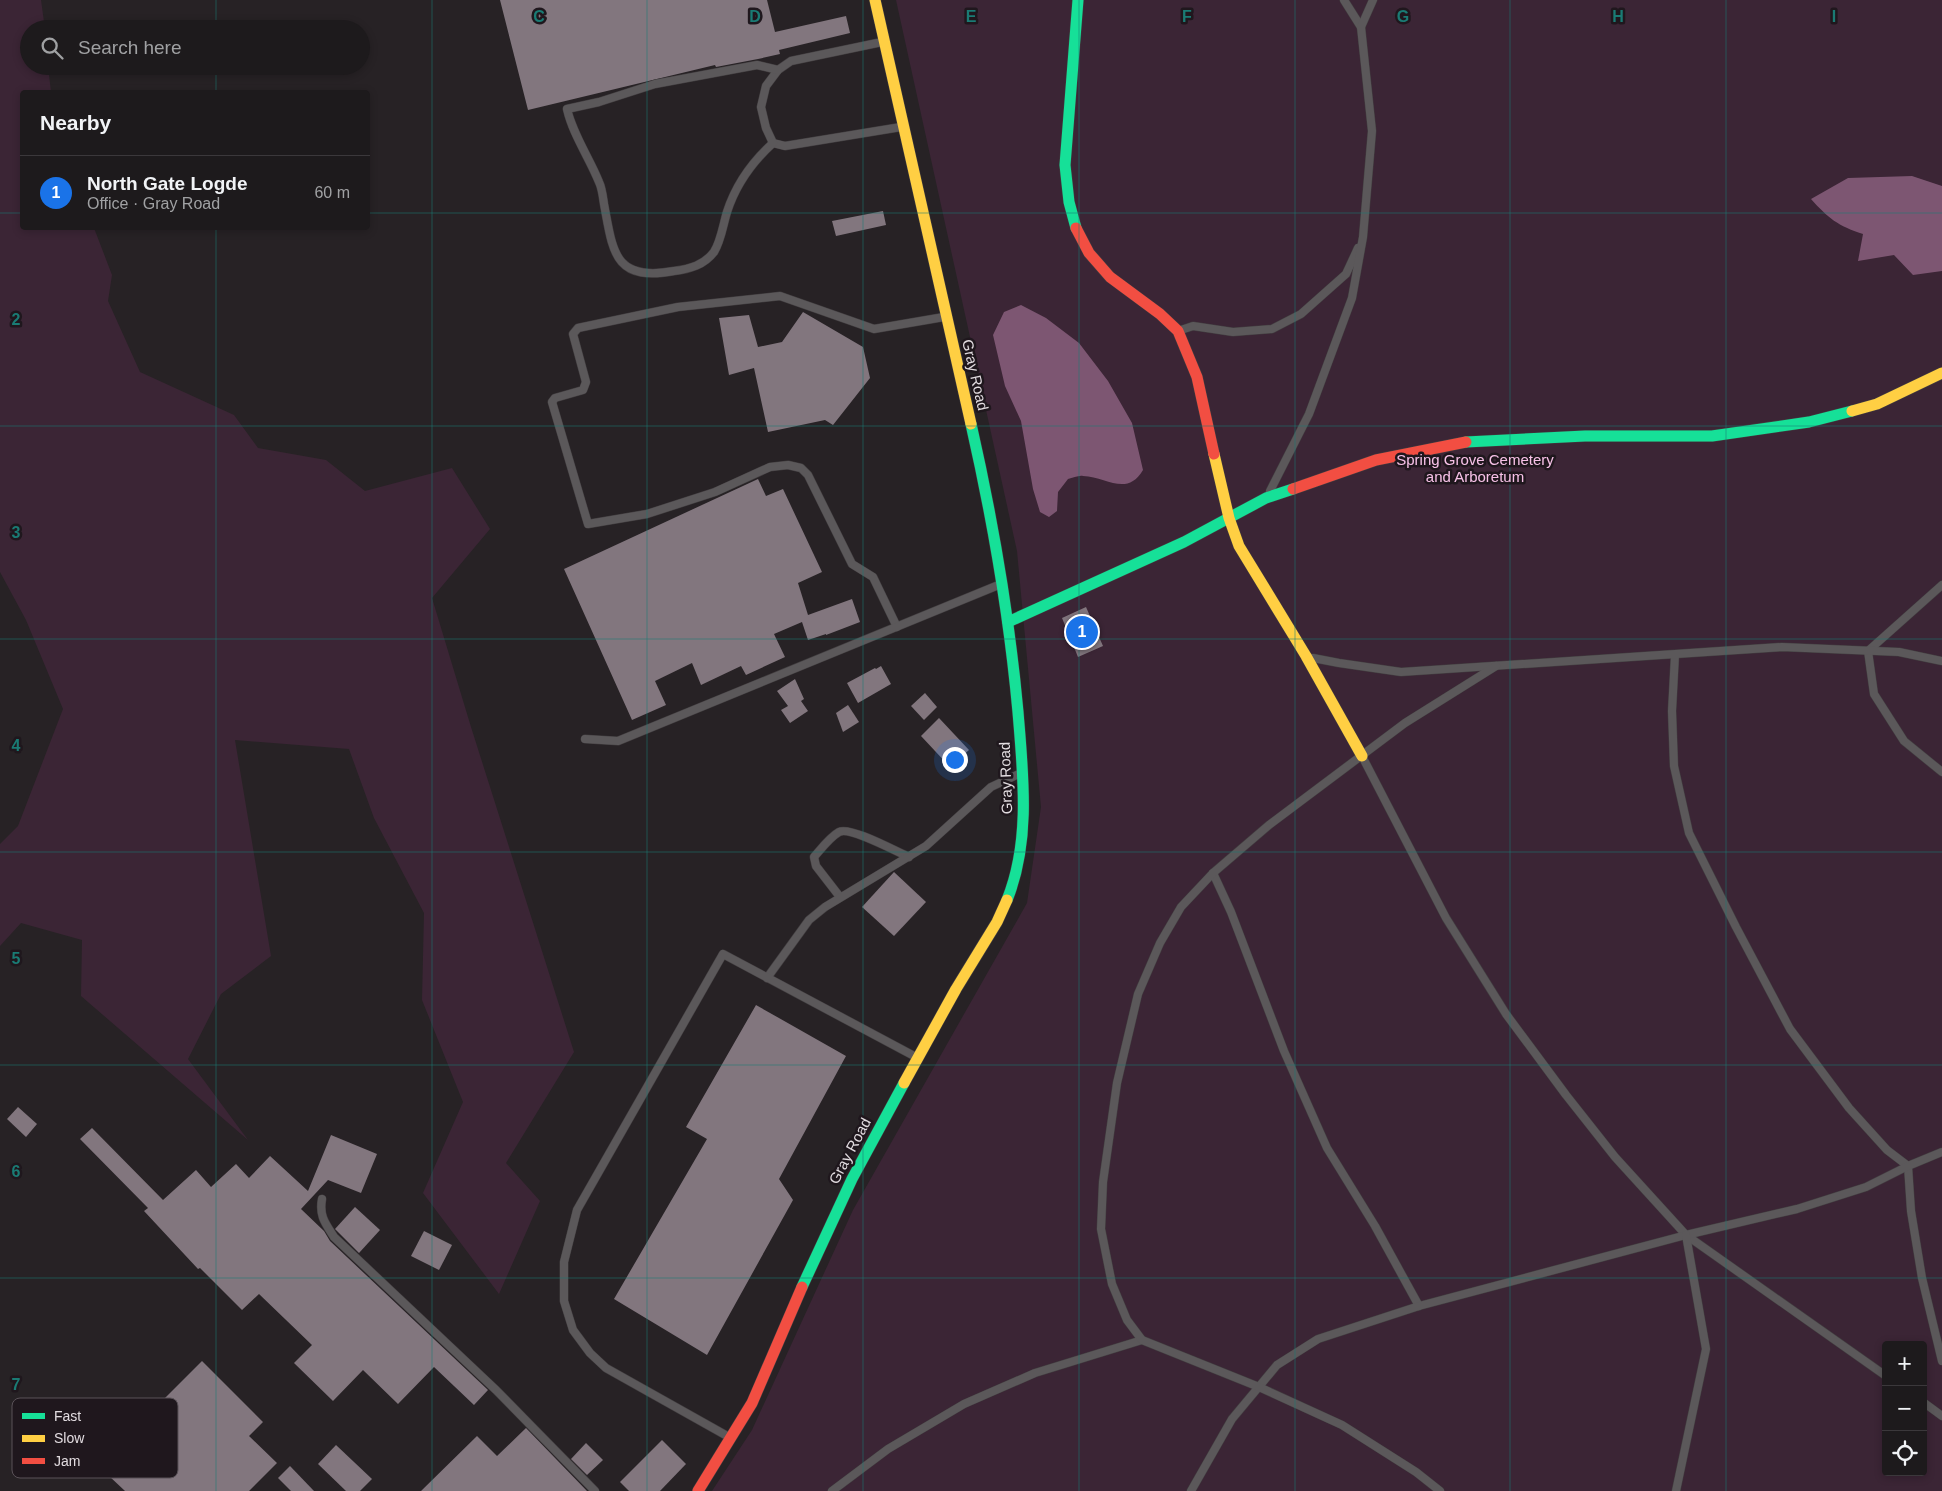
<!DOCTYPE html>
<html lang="en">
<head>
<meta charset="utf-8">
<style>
  :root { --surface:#1d1a1c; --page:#2a2729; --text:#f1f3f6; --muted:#a0a1a3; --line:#3b383b; --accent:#1a73e8 }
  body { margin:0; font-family:Helvetica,sans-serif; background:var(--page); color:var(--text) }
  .controls { position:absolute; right:15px; bottom:15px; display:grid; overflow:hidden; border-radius:5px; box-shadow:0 2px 8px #0003 }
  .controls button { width:45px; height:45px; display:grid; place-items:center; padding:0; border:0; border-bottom:1px solid var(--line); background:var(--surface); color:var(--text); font:25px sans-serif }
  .you { position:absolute; left:954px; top:759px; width:18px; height:18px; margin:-12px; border:4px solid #fff; border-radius:50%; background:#1a73e8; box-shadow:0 0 0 8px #1a73e833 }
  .badge { display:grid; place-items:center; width:32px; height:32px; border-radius:50%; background:var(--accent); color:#fff; font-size:16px; font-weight:700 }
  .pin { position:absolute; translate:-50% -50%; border:2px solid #fff; box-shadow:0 1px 5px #0006 }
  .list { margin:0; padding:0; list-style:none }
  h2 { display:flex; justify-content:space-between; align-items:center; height:65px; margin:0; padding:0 20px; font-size:21px }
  h2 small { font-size:16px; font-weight:400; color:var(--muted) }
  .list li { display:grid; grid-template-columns:32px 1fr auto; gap:15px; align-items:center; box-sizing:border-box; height:75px; padding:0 20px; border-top:1px solid var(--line) }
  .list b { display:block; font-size:19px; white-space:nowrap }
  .list p { margin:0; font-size:16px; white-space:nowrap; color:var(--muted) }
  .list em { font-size:16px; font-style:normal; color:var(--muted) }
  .icon { flex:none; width:28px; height:28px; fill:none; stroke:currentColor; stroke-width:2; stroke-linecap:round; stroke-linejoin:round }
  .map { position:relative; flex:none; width:1942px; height:1491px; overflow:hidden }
  .search { position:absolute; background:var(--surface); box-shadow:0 2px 8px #0003; left:20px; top:20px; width:350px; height:55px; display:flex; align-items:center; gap:12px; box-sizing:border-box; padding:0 18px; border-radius:28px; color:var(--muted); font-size:19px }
  .panel { position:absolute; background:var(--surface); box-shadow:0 2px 8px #0003; left:20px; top:90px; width:350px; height:140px; border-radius:5px }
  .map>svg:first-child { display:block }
  .green { fill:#3b2535; fill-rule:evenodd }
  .water { fill:#7d5672 }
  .building { fill:#82767e }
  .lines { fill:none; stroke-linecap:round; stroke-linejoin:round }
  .lane-casing { stroke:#423e40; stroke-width:9 }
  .fast-casing { stroke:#423e40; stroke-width:12 }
  .slow-casing { stroke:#423e40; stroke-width:12 }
  .jam-casing { stroke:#423e40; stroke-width:12 }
  .lane { stroke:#5b585a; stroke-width:8 }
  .fast { stroke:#16e098; stroke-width:11 }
  .slow { stroke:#ffcf43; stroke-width:11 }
  .jam { stroke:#f24e42; stroke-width:11 }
  .grid { fill:none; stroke:#1a7b74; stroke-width:1; stroke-opacity:0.55 }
  .labels { text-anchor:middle; stroke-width:5; stroke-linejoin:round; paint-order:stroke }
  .street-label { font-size:15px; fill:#e2dce0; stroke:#1f171d }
  .park-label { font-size:15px; fill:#f7c1e7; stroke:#1f171d }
  .key { fill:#1f171d; stroke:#5a5258; stroke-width:1 }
  .key-label { font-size:14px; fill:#e2dce0 }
  .grid-label { font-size:16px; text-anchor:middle; font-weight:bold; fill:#1a7b74; stroke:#1f171d; stroke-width:5; stroke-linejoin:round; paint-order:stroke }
</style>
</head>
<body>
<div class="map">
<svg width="1942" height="1491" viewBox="0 0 1942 1491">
  <rect width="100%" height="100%" fill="#272225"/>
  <!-- green -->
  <g class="green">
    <path d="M0,0H41L45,29H29V66H48L51,92H22V228H94L112,275L108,301L140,372L234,415L258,448L326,460L365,491L452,468L490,529L432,598L471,727L574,1052L506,1163L540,1201L499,1294L423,1193L463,1102L422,1000L424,913L374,818L349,749L235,740L271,956L221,994L188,1059L248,1140L81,996L82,940L21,923L0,946V844L18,826L63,709L26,620L0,572Z"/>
    <path d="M896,0H1942V1491H712L752,1430L853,1210L1027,903L1041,807L1017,551ZM1886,1345H1923V1472H1886Z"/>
  </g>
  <!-- water -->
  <g class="water">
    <path d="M1912,176L1942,186V271L1913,275L1894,255L1858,261L1863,234C1838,226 1828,218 1811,199L1848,178Z"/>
    <path d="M1021,305L1046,318L1079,343L1108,381L1132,423L1143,470C1127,497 1107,477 1083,476C1079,475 1073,478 1068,479L1058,492L1057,511L1049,517L1040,512L1033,489L1021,421L1005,386L993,335L1004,312Z"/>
  </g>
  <!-- building -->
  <g class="building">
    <path d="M500,0H767L775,32L846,16L850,33L779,50L780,54L758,59L716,67L715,65L528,110Z"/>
    <path d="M883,211L886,225L836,236L832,221Z"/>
    <path d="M803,312L863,347L870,378L833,425L825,420L768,432L754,368L729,375L719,318L749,315L758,347L782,342Z"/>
    <path d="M758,479L766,496L783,489L822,572L798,583L808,615L852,599L860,622L826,635V634L808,640L802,622L774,634L785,657L746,675L741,666L701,685L692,663L655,681L666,705L632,720L564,569Z"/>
    <path d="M1086,607L1103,646L1078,657L1062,618Z"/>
    <path d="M881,666L891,684L858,703L847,683L875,668L876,669Z"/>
    <path d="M795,679L804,699L801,701L808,711L790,723L781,710L788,706L777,691Z"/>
    <path d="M925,693L937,707L924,720L911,706Z"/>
    <path d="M848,705L859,722L843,732L836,713Z"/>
    <path d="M939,718L969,750L950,767L921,736Z"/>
    <path d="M894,872L926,902L894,936L862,907Z"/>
    <path d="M756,1005L846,1056L779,1179L793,1200L707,1355L614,1299L707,1139L686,1127Z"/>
    <path d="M18,1107L37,1124L26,1137L7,1119Z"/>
    <path d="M92,1128L163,1200L196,1170L211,1187L236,1164L249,1178L270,1156L308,1191L331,1135L377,1154L361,1193L328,1180L301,1209L324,1231L330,1241L488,1390L474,1405L434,1367L398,1404L363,1370L333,1401L294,1363L312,1345L259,1294L242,1310L200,1268L198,1269L144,1211L148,1208L80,1139Z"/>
    <path d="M355,1207L380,1230L359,1253L335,1229Z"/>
    <path d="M424,1231L452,1245L439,1270L411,1256Z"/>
    <path d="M202,1361L263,1422L249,1436L277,1463L249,1491H125L108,1475L132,1451L122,1441Z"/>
    <path d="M526,1428L587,1491H421L477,1436L497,1456Z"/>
    <path d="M662,1440L686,1464L660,1491H629L620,1482Z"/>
    <path d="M586,1443L603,1460L587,1475L571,1459Z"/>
    <path d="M336,1445L372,1479L360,1491H346L318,1464Z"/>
    <path d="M290,1466L314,1491H291L278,1478Z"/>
  </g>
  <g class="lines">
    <defs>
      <g id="lane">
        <path d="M1344,0L1361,27"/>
        <path d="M882,42L791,61L778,70L766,86L761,107L766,128L773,143L785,146L901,127"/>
        <path d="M773,143C751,163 736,184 727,212C723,225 721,241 714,252C704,265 690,269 674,271C614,282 613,252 604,204C603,197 602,188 599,182C589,157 573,135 567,109L599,102L655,84L757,65L778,70"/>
        <path d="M1181,330L1193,326L1233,332L1272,329L1301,314L1346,274L1358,248"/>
        <path d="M1270,491L1309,414L1352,298L1363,237L1372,131L1361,27L1373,0"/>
        <path d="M1942,585L1868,651L1874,694L1904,741L1942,772"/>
        <path d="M897,627L873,577L852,564L808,475L801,468L788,465L770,467L715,492L647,514L588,524L552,402L555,398L583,390L586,382L573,334L578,328L678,307L780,296L874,329L944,317"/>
        <path d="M1675,655L1672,711L1674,766L1689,833L1736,927L1790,1029L1849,1108L1887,1150L1908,1166L1911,1211L1922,1278L1942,1361"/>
        <path d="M1313,658L1339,663L1401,672L1782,647L1899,652L1942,661"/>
        <path d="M585,739L618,741L1001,584"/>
        <path d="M1363,758L1446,918L1506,1014L1566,1095L1615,1157L1686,1235L1886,1376"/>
        <path d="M1213,873L1231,912L1284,1051L1327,1148L1375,1226L1419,1306"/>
        <path d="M840,897L816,866L814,857C821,849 830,837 839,832C850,826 897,852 909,857"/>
        <path d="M767,978L809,920L825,907L926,846L991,787L1021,773"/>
        <path d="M322,1199C319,1216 325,1223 334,1237L496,1390L595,1491"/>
        <path d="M1923,1402L1942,1416"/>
        <path d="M729,1437L606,1368L590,1353L573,1330L564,1301V1262L577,1210L723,954L916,1057"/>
        <path d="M832,1491L888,1449L964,1404L1035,1373L1142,1340"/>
        <path d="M1191,1491L1232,1419L1277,1365L1318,1339L1419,1306L1686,1235L1797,1209L1866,1187L1908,1166L1942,1152"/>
        <path d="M1440,1491L1416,1472L1342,1425L1259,1387L1142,1340L1127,1320L1112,1284L1101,1229L1103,1182L1117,1083L1138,994L1160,943L1181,907L1213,873L1269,825L1405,723L1496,666"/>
        <path d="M1676,1491L1706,1349L1686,1235"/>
      </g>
      <g id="fast">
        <path d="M1076,228L1069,202L1065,165L1078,0"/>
        <path d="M971,424C993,521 1009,613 1018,712C1023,774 1031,841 1007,900"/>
        <path d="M1466,442L1585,436H1712L1809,422L1852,411"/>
        <path d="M1008,622L1184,542L1266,498L1293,489"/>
        <path d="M802,1287L852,1179L904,1083"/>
      </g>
      <g id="slow">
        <path d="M875,0L971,424"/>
        <path d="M1852,411L1877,404L1942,373"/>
        <path d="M1214,454L1229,518L1239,546L1306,656L1362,756"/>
        <path d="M904,1083L956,989L997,922L1007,900"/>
      </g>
      <g id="jam">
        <path d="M1076,228L1089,253L1110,277L1160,314L1178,331L1197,377L1214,454"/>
        <path d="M1293,489L1376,460L1466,442"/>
        <path d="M698,1491L752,1403L802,1287"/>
      </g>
    </defs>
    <!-- lane casing -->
    <use href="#lane" class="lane-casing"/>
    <!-- fast casing -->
    <use href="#fast" class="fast-casing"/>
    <!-- slow casing -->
    <use href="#slow" class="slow-casing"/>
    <!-- jam casing -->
    <use href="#jam" class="jam-casing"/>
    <!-- lane -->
    <use href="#lane" class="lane"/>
    <!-- fast -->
    <use href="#fast" class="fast"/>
    <!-- slow -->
    <use href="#slow" class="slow"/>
    <!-- jam -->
    <use href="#jam" class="jam"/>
  </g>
  <!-- grid -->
  <path class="grid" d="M216,0V29M432,0V1491M647,0V1491M863,0V1491M1079,0V1491M1295,0V1491M1510,0V1491M1726,0V1491M216,66V92M0,213H22M368,213H1942M216,228V1491M0,426H1942M0,639H1942M0,852H1942M0,1065H1942M0,1278H1942"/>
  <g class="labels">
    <!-- street labels -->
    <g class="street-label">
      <text transform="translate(975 375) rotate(77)" y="5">Gray Road</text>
      <text transform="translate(1006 778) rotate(-92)" y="5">Gray Road</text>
      <text transform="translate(850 1151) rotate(-62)" y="5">Gray Road</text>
    </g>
    <!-- park labels -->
    <g class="park-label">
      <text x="1475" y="465">Spring Grove Cemetery<tspan x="1475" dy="17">and Arboretum</tspan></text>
    </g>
  </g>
  <!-- legend -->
  <rect x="12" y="1398" width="166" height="80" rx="8" class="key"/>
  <rect x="22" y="1413" width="23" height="6" fill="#16e098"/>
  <rect x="22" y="1435" width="23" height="7" fill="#ffcf43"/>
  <rect x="22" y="1458" width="23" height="6" fill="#f24e42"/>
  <g class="key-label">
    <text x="54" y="1421">Fast</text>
    <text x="54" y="1443">Slow</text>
    <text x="54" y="1466">Jam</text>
  </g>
  <g class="grid-label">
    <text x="539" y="22">C</text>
    <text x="755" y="22">D</text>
    <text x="971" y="22">E</text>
    <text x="1187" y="22">F</text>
    <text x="1403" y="22">G</text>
    <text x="1618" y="22">H</text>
    <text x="1834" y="22">I</text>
    <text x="16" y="325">2</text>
    <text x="16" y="538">3</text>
    <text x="16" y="751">4</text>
    <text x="16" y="964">5</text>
    <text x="16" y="1177">6</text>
    <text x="16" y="1390">7</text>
  </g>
</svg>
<div class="controls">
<button>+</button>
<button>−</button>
<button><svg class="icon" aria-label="locate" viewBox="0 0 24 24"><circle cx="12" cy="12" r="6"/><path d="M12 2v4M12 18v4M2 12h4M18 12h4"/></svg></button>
</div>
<div class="you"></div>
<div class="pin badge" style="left:1082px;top:632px">1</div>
<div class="search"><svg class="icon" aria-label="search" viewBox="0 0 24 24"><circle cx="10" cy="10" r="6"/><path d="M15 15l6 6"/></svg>Search here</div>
<section class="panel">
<h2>Nearby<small></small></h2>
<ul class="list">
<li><span class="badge">1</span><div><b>North Gate Logde</b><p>Office · Gray Road</p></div><em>60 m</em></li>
</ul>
</section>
</div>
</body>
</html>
